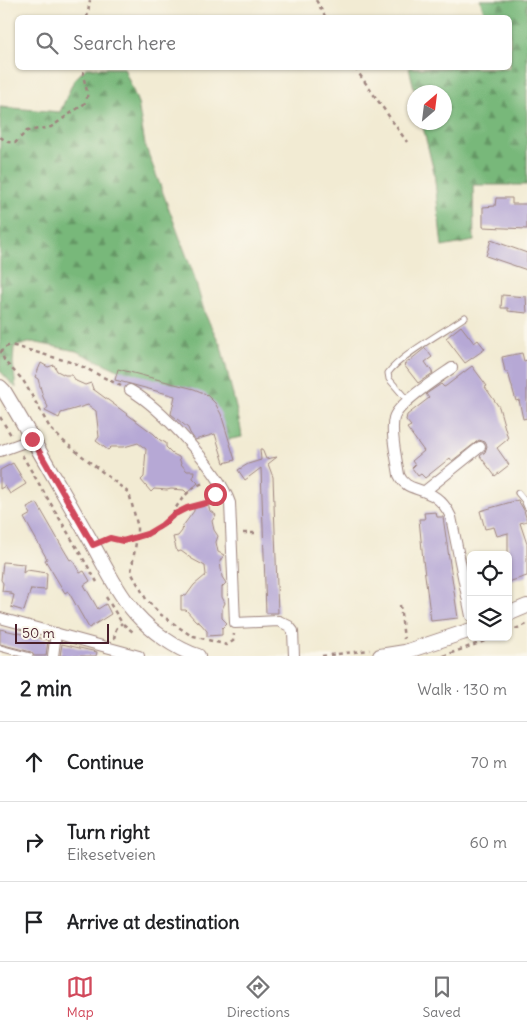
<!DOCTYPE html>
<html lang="en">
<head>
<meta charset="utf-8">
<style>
  :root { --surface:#fff; --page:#f6f6f6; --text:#202124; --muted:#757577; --line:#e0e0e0; --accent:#d1495b }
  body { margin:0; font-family:Delius,sans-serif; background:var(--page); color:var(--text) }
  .controls { position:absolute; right:15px; bottom:15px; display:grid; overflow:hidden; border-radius:8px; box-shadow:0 1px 4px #0004 }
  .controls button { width:45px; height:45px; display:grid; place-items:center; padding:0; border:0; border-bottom:1px solid var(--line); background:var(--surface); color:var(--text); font:25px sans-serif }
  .compass { position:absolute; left:407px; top:85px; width:45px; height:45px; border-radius:50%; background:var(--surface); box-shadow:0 1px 4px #0004; rotate:28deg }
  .scale { position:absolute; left:15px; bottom:12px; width:94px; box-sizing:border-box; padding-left:5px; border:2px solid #4a1f2b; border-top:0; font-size:14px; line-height:18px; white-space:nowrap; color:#4a1f2b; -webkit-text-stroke:4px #fbf7ec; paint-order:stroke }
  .stop { position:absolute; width:15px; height:15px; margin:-11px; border:4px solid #d1495b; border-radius:50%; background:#fff }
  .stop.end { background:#d1495b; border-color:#fff; box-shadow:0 1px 5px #0008 }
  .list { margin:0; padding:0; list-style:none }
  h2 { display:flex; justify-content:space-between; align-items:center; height:65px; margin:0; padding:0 20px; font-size:21px }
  h2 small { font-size:16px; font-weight:400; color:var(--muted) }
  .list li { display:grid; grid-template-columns:32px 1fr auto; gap:15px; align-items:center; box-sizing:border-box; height:80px; padding:0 20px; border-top:1px solid var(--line) }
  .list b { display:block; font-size:19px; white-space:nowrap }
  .list p { margin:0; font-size:16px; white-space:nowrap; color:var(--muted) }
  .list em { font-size:16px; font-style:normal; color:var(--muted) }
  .icon { flex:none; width:28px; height:28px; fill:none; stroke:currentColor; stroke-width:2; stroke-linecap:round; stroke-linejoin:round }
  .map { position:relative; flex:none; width:527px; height:656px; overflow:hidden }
  .search { position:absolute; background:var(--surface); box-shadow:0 1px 4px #0004; left:15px; right:15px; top:15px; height:55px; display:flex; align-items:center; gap:12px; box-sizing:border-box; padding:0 18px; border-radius:8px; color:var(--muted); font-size:19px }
  .sheet { height:305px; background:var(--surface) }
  nav { display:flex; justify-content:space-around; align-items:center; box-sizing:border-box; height:70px; border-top:1px solid var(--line); background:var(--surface); font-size:14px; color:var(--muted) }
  nav a { display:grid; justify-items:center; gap:2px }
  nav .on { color:var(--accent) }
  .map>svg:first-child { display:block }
  .forest { fill:url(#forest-firs); stroke:#616c52 }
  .building { fill:#b6a8d5 }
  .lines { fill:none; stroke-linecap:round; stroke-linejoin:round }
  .lane-casing { stroke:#9e857f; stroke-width:7 }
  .street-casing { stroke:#9e857f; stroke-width:12 }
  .secondary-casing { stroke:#9e857f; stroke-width:16 }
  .path { stroke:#9e857f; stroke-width:2.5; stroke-dasharray:4 4; stroke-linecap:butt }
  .lane { stroke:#fff; stroke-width:5 }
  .street { stroke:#fff; stroke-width:10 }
  .secondary { stroke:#fff; stroke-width:14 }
  .route { stroke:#d1495b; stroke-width:6 }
</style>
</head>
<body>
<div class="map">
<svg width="527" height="656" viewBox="0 0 527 656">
  <defs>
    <pattern id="forest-firs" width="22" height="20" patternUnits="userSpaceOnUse" patternTransform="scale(1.25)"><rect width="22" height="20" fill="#78b87a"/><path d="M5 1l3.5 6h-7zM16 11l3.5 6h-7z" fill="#649564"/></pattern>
  </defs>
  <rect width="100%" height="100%" fill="#fbf7ec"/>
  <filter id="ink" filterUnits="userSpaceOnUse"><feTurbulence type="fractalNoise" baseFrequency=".02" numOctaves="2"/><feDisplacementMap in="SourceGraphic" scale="10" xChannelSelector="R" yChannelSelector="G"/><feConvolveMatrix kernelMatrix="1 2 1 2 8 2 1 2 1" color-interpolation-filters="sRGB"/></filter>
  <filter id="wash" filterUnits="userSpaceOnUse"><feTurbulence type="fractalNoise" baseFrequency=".0096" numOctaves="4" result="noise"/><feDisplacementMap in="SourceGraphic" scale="20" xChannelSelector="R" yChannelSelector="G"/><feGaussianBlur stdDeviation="1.12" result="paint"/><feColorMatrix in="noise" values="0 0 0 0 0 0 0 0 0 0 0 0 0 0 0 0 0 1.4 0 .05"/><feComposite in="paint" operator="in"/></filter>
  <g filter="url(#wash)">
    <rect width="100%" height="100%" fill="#f2ebd3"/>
    <!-- forest -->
    <g class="forest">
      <path d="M480,0H527V185H473L474,241L442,247L434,172L422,123L444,122V92H415L409,68H510V18L486,17Z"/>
      <path d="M86,68H124L138,103L145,145L193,273L205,314L221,346L240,424L242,437L226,440L212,427V400L190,388L136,378L76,351L32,342L14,347L13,363L16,388L0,371V107L60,112L74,80Z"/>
    </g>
    <g id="blocks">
      <!-- building -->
      <g class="building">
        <path d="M496,198H512V204H527V229L483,227V207L495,206Z"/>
        <path d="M491,240L527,253V270L486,256Z"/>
        <path d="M502,295L526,297L527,313L508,311V308H501Z"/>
        <path d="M461,326L474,343L478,340L485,349L465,363L446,338Z"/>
        <path d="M425,348L432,357L425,362L433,373L418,383L404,365Z"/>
        <path d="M522,353L524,361L527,360V418L523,419L519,400L516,401L508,372H505L502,357Z"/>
        <path d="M41,363L48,367L54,365L57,371L65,375H72L76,381L85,385L91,383L93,389L154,434L160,440L166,443V447L173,454L179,457L181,464L187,471H194L193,478L198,483L187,493L184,490L171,489L167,490L154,489L151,492L141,480L144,477L146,449L138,443L124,447H111L108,450L96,441L99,437L96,411L88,405L61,413L59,418L45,411L48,407L43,397L38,379L35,377Z"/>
        <path d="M472,366L487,386L485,387L499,407L508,439L497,448L509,465L495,476L480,456L485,452L487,446L485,442L479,440L452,461L450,458L425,478L421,474L418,476L412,468L415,465L412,461L424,451L407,428L411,426L406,420L407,415L429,398L426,394L441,384L444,387L446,386Z"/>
        <path d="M118,369L194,389L206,394L215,403L221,414L235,460L224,463L215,434L195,440L190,433L188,428L171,414L175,396L115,380Z"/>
        <path d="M260,449H262L266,459L277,457L268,464L273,477L278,613H266L261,468L245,480L238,470L248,464L261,460Z"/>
        <path d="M13,463L26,484L10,494L5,486L0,489V470Z"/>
        <path d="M518,500L524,510L527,521L520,523L527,544V576L508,582V533L497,536L494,527L485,529L480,511Z"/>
        <path d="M37,503L64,550L70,560L72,559L80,573L84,571L90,581L84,585L98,609L106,604L111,614L89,628L68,591L65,593L45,560L47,559L24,518L31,514L27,508Z"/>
        <path d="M208,504L210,511L216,515L212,521L214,530L218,536L216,542L218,552L224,555L220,561L222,577L226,583L222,587V597L225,603L222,609V618L227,623L222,628V635L207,636V631L201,624L195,620L186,610H181V595L186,596L194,585L206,575L205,566L192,559L181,551L177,552L173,537L178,536L182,531L183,526L194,511V507Z"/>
        <path d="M436,512L437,517H443L458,618L431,621L423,560L419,519H425L424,513Z"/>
        <path d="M3,562L24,564L23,573L27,570L47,573L46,590L31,589L24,611L11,607L14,595L10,594V592L2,591L3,583L1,580Z"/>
        <path d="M0,629L48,640L46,656H34L31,652L0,644Z"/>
        <path d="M62,644L97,652L96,656H60Z"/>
      </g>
    </g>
  </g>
  <g filter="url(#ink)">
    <use href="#blocks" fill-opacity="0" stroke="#9e857f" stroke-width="1"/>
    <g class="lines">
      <defs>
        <g id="lane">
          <path d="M408,401L389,379L388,373C401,355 445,331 465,317"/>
          <path d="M518,493L524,500L527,507"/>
          <path d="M0,648L30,656"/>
        </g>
        <g id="street">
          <path d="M452,368C439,377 398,403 394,418C390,433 397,460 399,475C405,488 414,487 425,492C437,496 446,506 451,517L471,616"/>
          <path d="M130,390C160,407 219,470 230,503L235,623L279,621L289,626L293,631L294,656"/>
          <path d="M0,451L33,439"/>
          <path d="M425,491L480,447"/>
          <path d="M0,618L139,656"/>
          <path d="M53,656L56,633"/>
        </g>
        <g id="secondary">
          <path d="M0,387L4,391C33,439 60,488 88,536C103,562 116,591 136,614C151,631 176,649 198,656"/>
          <path d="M508,614L527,606"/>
          <path d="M380,656L405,652L471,630"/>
        </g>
      </defs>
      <!-- lane casing -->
      <use href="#lane" class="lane-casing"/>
      <!-- street casing -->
      <use href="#street" class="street-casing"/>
      <!-- secondary casing -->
      <use href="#secondary" class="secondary-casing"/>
      <!-- path -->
      <g class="path">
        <path d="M316,0L326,18"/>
        <path d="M87,18L90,0"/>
        <path d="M355,68L407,142"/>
        <path d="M0,137L8,142L15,143L27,131L51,127L84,104C93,93 80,80 84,68"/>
        <path d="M121,386L77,364L11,345L3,348L1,352L5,362L23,380L50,428L62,440L129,493L137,524V537L131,572L146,599L160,614L190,635L227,645L233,641L234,634"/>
        <path d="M0,417L11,435"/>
        <path d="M22,455L97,582"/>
        <path d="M173,515C176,503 194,483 206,483"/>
        <path d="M243,533H255"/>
        <path d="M104,540C111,537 114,540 122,540C129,541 138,537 145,535C160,531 170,517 184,510C193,505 209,506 215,497"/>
        <path d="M106,597L122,623L133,632"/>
        <path d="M400,605L404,639"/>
        <path d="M508,632L527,624"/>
        <path d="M114,639L116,629L122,623"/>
        <path d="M322,656L370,650"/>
        <path d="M443,656L496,637"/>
      </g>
      <!-- lane -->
      <use href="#lane" class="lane"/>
      <!-- street -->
      <use href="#street" class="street"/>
      <!-- secondary -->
      <use href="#secondary" class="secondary"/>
    </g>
  </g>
  <g class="lines" filter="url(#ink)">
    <!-- route -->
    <path class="route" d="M32,439L93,545L110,538L123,541L147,534L162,525L173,515L187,508L210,502L213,500L215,494"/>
  </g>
</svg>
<div class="controls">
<button><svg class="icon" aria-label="locate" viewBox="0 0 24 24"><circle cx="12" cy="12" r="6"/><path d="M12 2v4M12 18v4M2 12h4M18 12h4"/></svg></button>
<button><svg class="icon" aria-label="layers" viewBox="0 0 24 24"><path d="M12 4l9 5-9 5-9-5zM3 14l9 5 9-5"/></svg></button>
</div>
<svg class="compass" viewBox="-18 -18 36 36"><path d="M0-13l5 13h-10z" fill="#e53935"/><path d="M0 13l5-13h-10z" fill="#757577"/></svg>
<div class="scale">50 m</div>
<div class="stop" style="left:215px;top:494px"></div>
<div class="stop end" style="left:32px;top:439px"></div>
<div class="search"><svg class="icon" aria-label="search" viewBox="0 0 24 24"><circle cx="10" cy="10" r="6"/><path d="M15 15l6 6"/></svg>Search here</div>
</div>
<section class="sheet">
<h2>2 min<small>Walk · 130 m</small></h2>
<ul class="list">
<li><svg class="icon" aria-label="ahead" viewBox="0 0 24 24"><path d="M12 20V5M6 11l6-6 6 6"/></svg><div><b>Continue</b></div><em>70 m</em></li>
<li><svg class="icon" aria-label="right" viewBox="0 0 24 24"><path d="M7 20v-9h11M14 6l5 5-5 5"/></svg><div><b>Turn right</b><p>Eikesetveien</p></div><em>60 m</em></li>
<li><svg class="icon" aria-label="arrive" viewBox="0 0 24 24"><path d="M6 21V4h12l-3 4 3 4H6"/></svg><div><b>Arrive at destination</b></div></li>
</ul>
</section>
<nav>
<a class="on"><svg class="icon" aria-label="map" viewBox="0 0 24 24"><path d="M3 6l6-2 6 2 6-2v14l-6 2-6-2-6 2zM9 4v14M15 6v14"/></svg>Map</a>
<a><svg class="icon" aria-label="directions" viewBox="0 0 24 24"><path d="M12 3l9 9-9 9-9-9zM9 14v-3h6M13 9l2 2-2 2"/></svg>Directions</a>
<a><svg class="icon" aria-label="saved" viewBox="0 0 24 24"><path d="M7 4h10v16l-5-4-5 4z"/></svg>Saved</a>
</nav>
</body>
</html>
